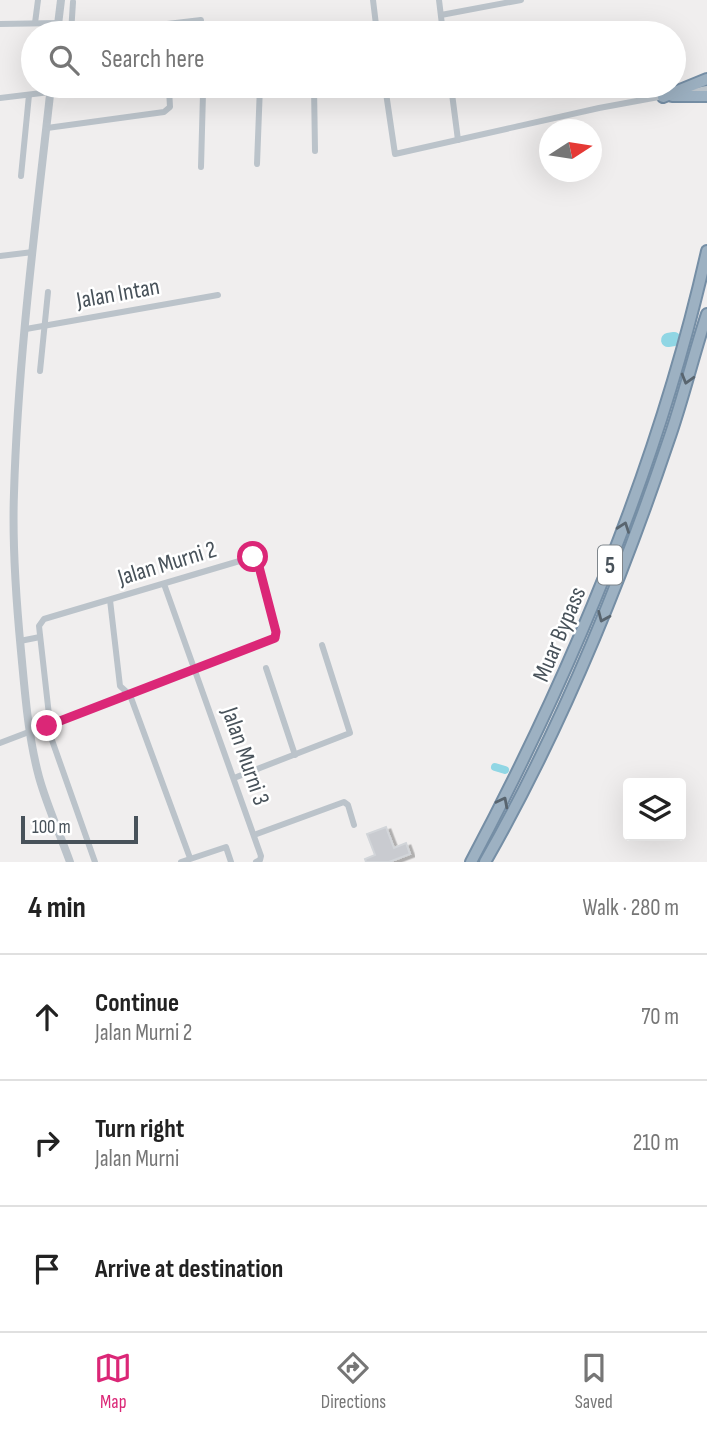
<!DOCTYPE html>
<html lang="en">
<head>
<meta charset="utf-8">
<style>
  :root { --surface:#fff; --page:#f2f2f2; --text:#222; --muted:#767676; --line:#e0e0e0; --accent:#db2777 }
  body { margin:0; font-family:"Sofia Sans Condensed",sans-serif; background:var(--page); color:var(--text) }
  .controls { position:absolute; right:21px; bottom:21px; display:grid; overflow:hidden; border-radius:7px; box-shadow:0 7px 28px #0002 }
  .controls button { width:63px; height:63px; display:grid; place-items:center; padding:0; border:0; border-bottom:2px solid var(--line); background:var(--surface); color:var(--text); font:35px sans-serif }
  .compass { position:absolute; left:539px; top:119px; width:63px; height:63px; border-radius:50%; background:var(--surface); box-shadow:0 7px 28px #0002; rotate:78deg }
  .scale { position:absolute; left:21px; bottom:18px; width:117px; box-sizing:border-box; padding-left:7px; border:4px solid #48525a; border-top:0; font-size:19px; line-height:24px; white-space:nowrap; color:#48525a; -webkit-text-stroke:5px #fff; paint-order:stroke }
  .stop { position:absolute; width:21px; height:21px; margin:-16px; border:5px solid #db2777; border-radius:50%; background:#fff }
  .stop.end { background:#db2777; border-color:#fff; box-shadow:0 2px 7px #0008 }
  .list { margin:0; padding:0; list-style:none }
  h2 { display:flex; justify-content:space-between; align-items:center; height:91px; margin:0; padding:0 28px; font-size:30px }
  h2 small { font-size:23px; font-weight:400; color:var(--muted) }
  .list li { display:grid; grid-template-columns:46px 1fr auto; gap:21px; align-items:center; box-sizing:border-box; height:126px; padding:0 28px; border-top:2px solid var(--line) }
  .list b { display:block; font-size:26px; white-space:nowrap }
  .list p { margin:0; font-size:23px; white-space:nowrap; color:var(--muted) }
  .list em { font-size:23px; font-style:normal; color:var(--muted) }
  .icon { flex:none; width:38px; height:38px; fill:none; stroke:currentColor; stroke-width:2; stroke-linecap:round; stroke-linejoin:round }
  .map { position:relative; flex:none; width:707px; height:862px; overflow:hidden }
  .search { position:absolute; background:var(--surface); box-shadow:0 7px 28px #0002; left:21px; right:21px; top:21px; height:77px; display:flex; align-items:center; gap:18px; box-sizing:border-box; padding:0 24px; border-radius:38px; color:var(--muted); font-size:26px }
  .sheet { height:469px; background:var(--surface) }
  nav { display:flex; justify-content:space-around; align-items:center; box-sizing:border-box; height:98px; border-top:2px solid var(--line); background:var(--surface); font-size:19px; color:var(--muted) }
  nav a { display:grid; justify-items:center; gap:4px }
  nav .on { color:var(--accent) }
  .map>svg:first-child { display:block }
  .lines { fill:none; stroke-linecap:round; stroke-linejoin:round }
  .canal { stroke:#90d6e4; stroke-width:8 }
  .river { stroke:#90d6e4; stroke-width:14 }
  .building { fill:#c9cbd0; stroke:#d2d5d9; stroke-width:2; filter:url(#shadow) }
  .trunk-casing { stroke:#758ea5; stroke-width:14 }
  .minor { stroke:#bbc3ca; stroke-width:6 }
  .tertiary { stroke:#bbc3ca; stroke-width:8 }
  .trunk { stroke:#9db1c2; stroke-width:10 }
  .oneway { stroke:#59656f }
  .route { stroke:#db2777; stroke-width:9 }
  .labels { text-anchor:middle; stroke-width:5; stroke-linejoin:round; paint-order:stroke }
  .shield { fill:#fff; stroke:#7f868c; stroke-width:2 }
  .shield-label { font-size:23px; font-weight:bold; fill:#48525a }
  .street-label { font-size:24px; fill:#48525a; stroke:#fff }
</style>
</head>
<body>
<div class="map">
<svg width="707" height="862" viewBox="0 0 707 862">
  <defs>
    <filter id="shadow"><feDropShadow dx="4.5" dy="2.5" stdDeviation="0" flood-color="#0004"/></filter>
  </defs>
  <rect width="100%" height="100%" fill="#f0eeee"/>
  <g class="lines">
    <!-- canal -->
    <path class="canal" d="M495,767L505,770"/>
    <!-- river -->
    <path class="river" d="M668,340L674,339"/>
  </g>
  <!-- building -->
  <path class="building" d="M386,827L394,848L406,843L410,854L389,862H366L365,859L375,855L367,834Z"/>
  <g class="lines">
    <defs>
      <g id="trunk">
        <path d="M672,96H707"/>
        <path d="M663,97L707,79"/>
        <path d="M471,862C574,668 659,465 707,251"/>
        <path d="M485,862C561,729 619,587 668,442C683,400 693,356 707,314"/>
      </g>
    </defs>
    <!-- trunk casing -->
    <use href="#trunk" class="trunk-casing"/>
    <!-- minor -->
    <g class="minor">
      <path d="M373,0L377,33"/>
      <path d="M439,0L443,33"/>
      <path d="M441,15L521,0"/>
      <path d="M35,23L38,0"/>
      <path d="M0,24L58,23"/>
      <path d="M71,33L73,2"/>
      <path d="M91,33L201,20"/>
      <path d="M314,86L315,151"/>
      <path d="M385,86L395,154L599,108L664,96"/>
      <path d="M451,86L458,140"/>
      <path d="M72,90V86"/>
      <path d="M692,92L707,89"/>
      <path d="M0,98L50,92"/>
      <path d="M47,128L164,112L170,107L169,89"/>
      <path d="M257,164L260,86"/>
      <path d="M201,167L203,93L208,86"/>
      <path d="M21,176L29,95"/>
      <path d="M0,256L33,252"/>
      <path d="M26,329L218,295"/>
      <path d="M40,371L48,292"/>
      <path d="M164,584L261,856L260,860L256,862"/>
      <path d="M110,600L120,686L130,695L190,858"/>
      <path d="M20,641L40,637"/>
      <path d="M266,668L295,755"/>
      <path d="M47,726L95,862"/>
      <path d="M0,743L275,638L276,632L257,559L253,557L44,619L39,626L50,724"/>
      <path d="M234,778L350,733L322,645"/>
      <path d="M254,835L344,802L348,805L354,825"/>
      <path d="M181,862L226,847L231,862"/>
    </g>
    <!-- tertiary -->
    <g class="tertiary">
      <path d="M57,33L61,0"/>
      <path d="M51,86C36,221 18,357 14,493C12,546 16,599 21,651C25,693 28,736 39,777C47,806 60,834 70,862"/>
    </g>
    <!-- trunk -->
    <use href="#trunk" class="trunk"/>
  </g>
  <!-- one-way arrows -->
  <defs><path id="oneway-chevron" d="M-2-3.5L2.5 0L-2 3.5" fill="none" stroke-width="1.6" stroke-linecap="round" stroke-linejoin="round" transform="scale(1.75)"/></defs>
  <g class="oneway">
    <use href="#oneway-chevron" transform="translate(687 379) rotate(106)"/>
    <use href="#oneway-chevron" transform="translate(624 527) rotate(-70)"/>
    <use href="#oneway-chevron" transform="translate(603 617) rotate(113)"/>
    <use href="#oneway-chevron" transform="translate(503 802) rotate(-63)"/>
  </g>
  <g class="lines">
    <!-- route -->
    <path class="route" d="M47,726L275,638L276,632L257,559L253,557"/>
  </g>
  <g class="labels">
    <!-- shield labels -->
    <rect class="shield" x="598" y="545.5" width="24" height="39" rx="5"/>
    <g class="shield-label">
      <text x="610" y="573">5</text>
    </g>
    <!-- street labels -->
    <g class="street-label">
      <text transform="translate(118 293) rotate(-10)" y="8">Jalan Intan</text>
      <text transform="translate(167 563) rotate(-17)" y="8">Jalan Murni 2</text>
      <text transform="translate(559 634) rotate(-67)" y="8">Muar Bypass</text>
      <text transform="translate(246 756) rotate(71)" y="8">Jalan Murni 3</text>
    </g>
  </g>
</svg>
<div class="controls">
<button><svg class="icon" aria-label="layers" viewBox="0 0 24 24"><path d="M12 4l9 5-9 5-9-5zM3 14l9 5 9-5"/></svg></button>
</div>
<svg class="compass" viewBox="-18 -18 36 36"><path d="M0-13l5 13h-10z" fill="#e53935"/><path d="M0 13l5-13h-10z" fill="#767676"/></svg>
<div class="scale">100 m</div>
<div class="stop" style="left:253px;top:557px"></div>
<div class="stop end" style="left:47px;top:726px"></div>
<div class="search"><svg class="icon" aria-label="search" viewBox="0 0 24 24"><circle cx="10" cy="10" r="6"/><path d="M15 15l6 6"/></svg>Search here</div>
</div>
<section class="sheet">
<h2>4 min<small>Walk · 280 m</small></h2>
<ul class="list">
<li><svg class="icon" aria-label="ahead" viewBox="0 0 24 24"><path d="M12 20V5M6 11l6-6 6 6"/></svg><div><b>Continue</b><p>Jalan Murni 2</p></div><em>70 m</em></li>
<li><svg class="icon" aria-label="right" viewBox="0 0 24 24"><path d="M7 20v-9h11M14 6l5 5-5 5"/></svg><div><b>Turn right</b><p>Jalan Murni</p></div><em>210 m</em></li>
<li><svg class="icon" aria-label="arrive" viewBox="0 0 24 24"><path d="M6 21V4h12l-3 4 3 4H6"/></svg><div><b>Arrive at destination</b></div></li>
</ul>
</section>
<nav>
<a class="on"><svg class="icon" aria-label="map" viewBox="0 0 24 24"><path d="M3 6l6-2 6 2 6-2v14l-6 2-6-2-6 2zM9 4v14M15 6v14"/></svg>Map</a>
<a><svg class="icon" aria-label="directions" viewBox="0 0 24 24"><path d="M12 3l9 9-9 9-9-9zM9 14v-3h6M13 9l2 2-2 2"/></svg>Directions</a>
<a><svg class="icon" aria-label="saved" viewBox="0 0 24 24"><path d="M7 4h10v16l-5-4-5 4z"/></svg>Saved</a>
</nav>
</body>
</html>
